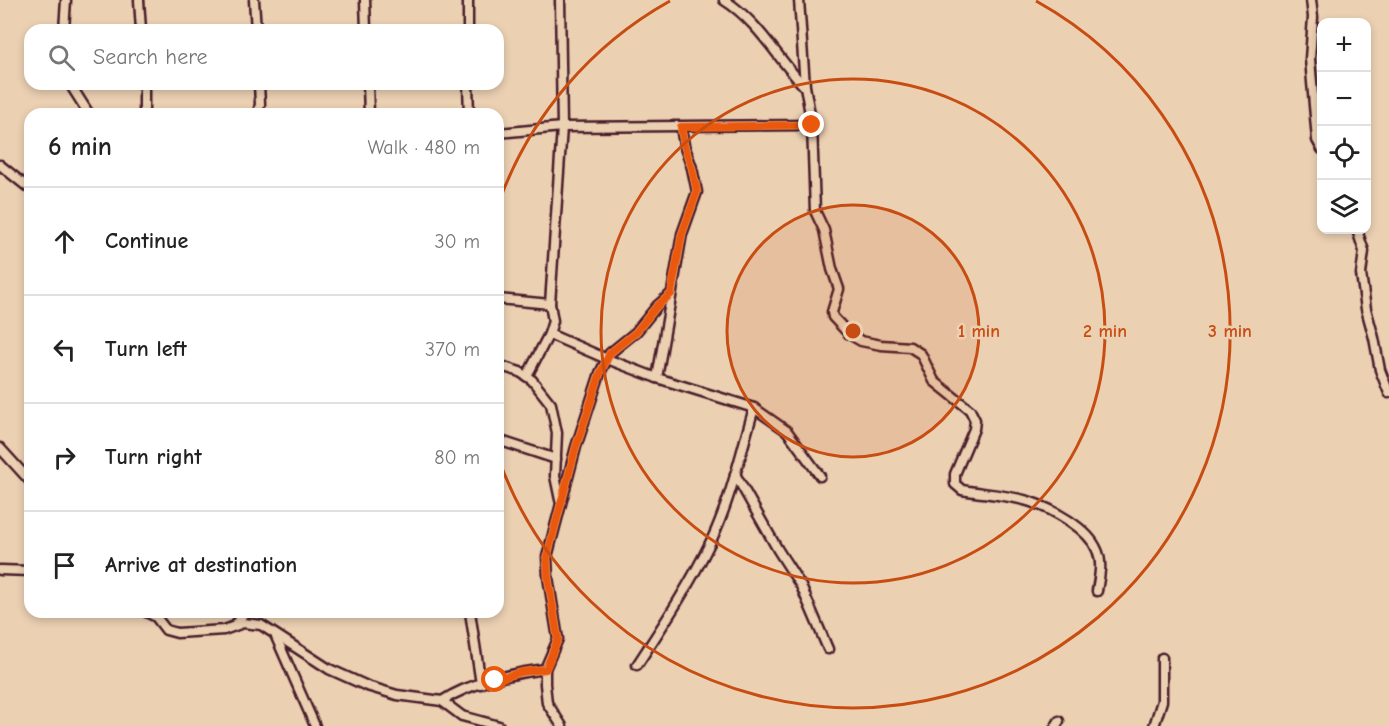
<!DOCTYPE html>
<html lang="en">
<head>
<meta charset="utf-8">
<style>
  :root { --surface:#fff; --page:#f6f6f6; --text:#222; --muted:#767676; --line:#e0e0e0 }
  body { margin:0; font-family:"Comic Neue",sans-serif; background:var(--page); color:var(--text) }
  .controls { position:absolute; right:18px; top:18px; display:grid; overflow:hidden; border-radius:12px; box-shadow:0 3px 9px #0003 }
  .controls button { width:54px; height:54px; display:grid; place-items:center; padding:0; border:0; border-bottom:2px solid var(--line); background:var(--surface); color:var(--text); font:30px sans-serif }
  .stop { position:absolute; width:18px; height:18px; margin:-14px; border:4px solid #ea580c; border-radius:50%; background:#fff }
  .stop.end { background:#ea580c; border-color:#fff; box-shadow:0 2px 6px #0008 }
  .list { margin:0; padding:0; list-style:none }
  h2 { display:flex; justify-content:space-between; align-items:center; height:78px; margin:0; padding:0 24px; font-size:26px }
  h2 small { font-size:20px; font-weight:400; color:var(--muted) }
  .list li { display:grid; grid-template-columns:39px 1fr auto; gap:18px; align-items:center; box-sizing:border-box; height:108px; padding:0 24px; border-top:2px solid var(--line) }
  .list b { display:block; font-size:22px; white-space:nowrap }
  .list em { font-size:20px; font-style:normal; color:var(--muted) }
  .icon { flex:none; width:33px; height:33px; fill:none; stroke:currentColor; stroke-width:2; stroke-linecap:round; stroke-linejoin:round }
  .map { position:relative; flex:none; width:1389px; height:726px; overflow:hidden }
  .search { position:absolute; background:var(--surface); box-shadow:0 3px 9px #0003; left:24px; top:24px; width:480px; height:66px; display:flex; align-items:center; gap:15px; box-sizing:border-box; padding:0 21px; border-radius:18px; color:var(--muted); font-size:22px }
  .panel { position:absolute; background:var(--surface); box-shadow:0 3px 9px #0003; left:24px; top:108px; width:480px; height:510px; border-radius:18px }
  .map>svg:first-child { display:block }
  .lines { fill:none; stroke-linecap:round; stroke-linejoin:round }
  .street-casing { stroke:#4a1f2b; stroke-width:13 }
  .street { stroke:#ebd0b2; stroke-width:8 }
  .route { stroke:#ea580c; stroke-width:8 }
  .ring { fill:none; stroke:#c84d12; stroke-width:3 }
  .centre { fill:#c84d12; stroke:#ebd0b2; stroke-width:3 }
  .ring-label { font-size:18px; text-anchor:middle; font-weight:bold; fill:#c84d12; stroke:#ebd0b2; stroke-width:5; stroke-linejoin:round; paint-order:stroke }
</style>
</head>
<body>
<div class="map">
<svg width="1389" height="726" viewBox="0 0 1389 726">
  <rect width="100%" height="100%" fill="#ebd0b2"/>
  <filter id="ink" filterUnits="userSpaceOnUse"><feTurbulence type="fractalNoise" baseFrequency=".0167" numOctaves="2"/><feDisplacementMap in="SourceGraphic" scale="12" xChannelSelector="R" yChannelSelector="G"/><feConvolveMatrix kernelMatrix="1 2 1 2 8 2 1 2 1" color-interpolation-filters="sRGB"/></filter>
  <g filter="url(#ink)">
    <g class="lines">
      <defs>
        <g id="street">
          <path d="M139,0L141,30"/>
          <path d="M254,0L256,30"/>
          <path d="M365,0L366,30"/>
          <path d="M468,0V30"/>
          <path d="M724,0C758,21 777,58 804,86"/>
          <path d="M799,0L805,86L812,125L815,211L824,230L832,269L839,289L832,312L833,317L849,334L861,341L881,345L910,347L921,354L934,381L970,410L975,420L974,429L955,474V484L962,490C985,494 1009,495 1031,502C1052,509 1088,528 1097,550C1103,563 1099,578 1097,591"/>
          <path d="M1311,0L1313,17L1310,59L1317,140L1322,149"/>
          <path d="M64,30L66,0"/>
          <path d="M70,84L89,114"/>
          <path d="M368,84L369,114"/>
          <path d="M468,84L469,114"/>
          <path d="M144,114V84"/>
          <path d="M258,114L260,104L259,84"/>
          <path d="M498,133L562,127L812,125"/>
          <path d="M0,165L30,189"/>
          <path d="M1357,230L1364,251L1361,274L1366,309L1374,338L1380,370L1389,393"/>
          <path d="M498,299L550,304"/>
          <path d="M549,334L607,359L657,378L754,408L787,431L820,476"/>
          <path d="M498,365L520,372L532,380L551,404L557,433L555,476L560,500"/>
          <path d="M527,376L549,334L553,321L550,304L562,127L560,0"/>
          <path d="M657,378L682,234L697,192L692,168L684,145L681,127"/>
          <path d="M498,440L556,459"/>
          <path d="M0,448L30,481"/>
          <path d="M735,474L778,550L801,586L828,649"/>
          <path d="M0,570L30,571"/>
          <path d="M146,612L156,617L166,630L177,633L224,630L243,623L261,625L329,669L367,686L397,695L442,701L462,716L499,726"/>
          <path d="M470,612L481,684"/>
          <path d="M234,626L245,612"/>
          <path d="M276,637L315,726"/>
          <path d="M637,665C664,624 691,583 712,539C731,498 741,452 754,408"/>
          <path d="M442,701C469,683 513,673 545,669"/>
          <path d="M562,726L547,703L545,684V669L558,639L548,577L547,557L576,447L600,373L610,353L636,332L657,306L671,294"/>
          <path d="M1056,726L1059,721"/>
          <path d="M1154,726L1162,701V658"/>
        </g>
      </defs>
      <!-- street casing -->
      <use href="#street" class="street-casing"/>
      <!-- street -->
      <use href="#street" class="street"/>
    </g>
  </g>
  <g class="lines" filter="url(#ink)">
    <!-- route -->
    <path class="route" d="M495,680L522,672L546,669L558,639L548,577L547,557L576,447L600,374L610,353L636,332L657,306L671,294L682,234L697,192L692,168L684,145L681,127L812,125"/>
  </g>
  <!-- distance rings -->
  <circle cx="853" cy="331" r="126" fill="#c84d12" fill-opacity=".12"/>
  <g class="ring">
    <circle cx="853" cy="331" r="126"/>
    <circle cx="853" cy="331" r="252"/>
    <path d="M499 202A377 377 0 0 1 670 1M1036 1A377 377 0 1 1 499 460"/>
  </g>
  <circle cx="853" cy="331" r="9" class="centre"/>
  <g class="ring-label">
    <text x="979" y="337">1 min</text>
    <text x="1105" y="337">2 min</text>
    <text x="1230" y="337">3 min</text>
  </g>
</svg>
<div class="controls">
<button>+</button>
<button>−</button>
<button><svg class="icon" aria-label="locate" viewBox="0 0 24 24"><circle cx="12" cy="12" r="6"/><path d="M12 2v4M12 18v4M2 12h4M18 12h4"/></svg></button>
<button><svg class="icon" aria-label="layers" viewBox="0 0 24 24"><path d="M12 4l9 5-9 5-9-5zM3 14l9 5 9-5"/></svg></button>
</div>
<div class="stop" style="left:495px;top:680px"></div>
<div class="stop end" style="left:812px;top:125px"></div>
<div class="search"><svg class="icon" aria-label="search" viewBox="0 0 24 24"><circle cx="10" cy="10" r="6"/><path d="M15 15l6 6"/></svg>Search here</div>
<section class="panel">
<h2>6 min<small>Walk · 480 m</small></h2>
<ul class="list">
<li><svg class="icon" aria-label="ahead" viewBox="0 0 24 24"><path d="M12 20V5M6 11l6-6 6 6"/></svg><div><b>Continue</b></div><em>30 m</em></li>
<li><svg class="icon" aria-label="left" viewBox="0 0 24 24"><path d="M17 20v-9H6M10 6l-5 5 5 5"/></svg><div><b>Turn left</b></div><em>370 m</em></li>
<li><svg class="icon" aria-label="right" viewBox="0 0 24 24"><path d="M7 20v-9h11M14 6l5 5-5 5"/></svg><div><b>Turn right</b></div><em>80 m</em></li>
<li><svg class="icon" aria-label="arrive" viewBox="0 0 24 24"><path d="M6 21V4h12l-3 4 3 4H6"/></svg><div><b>Arrive at destination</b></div></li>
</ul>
</section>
</div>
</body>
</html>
